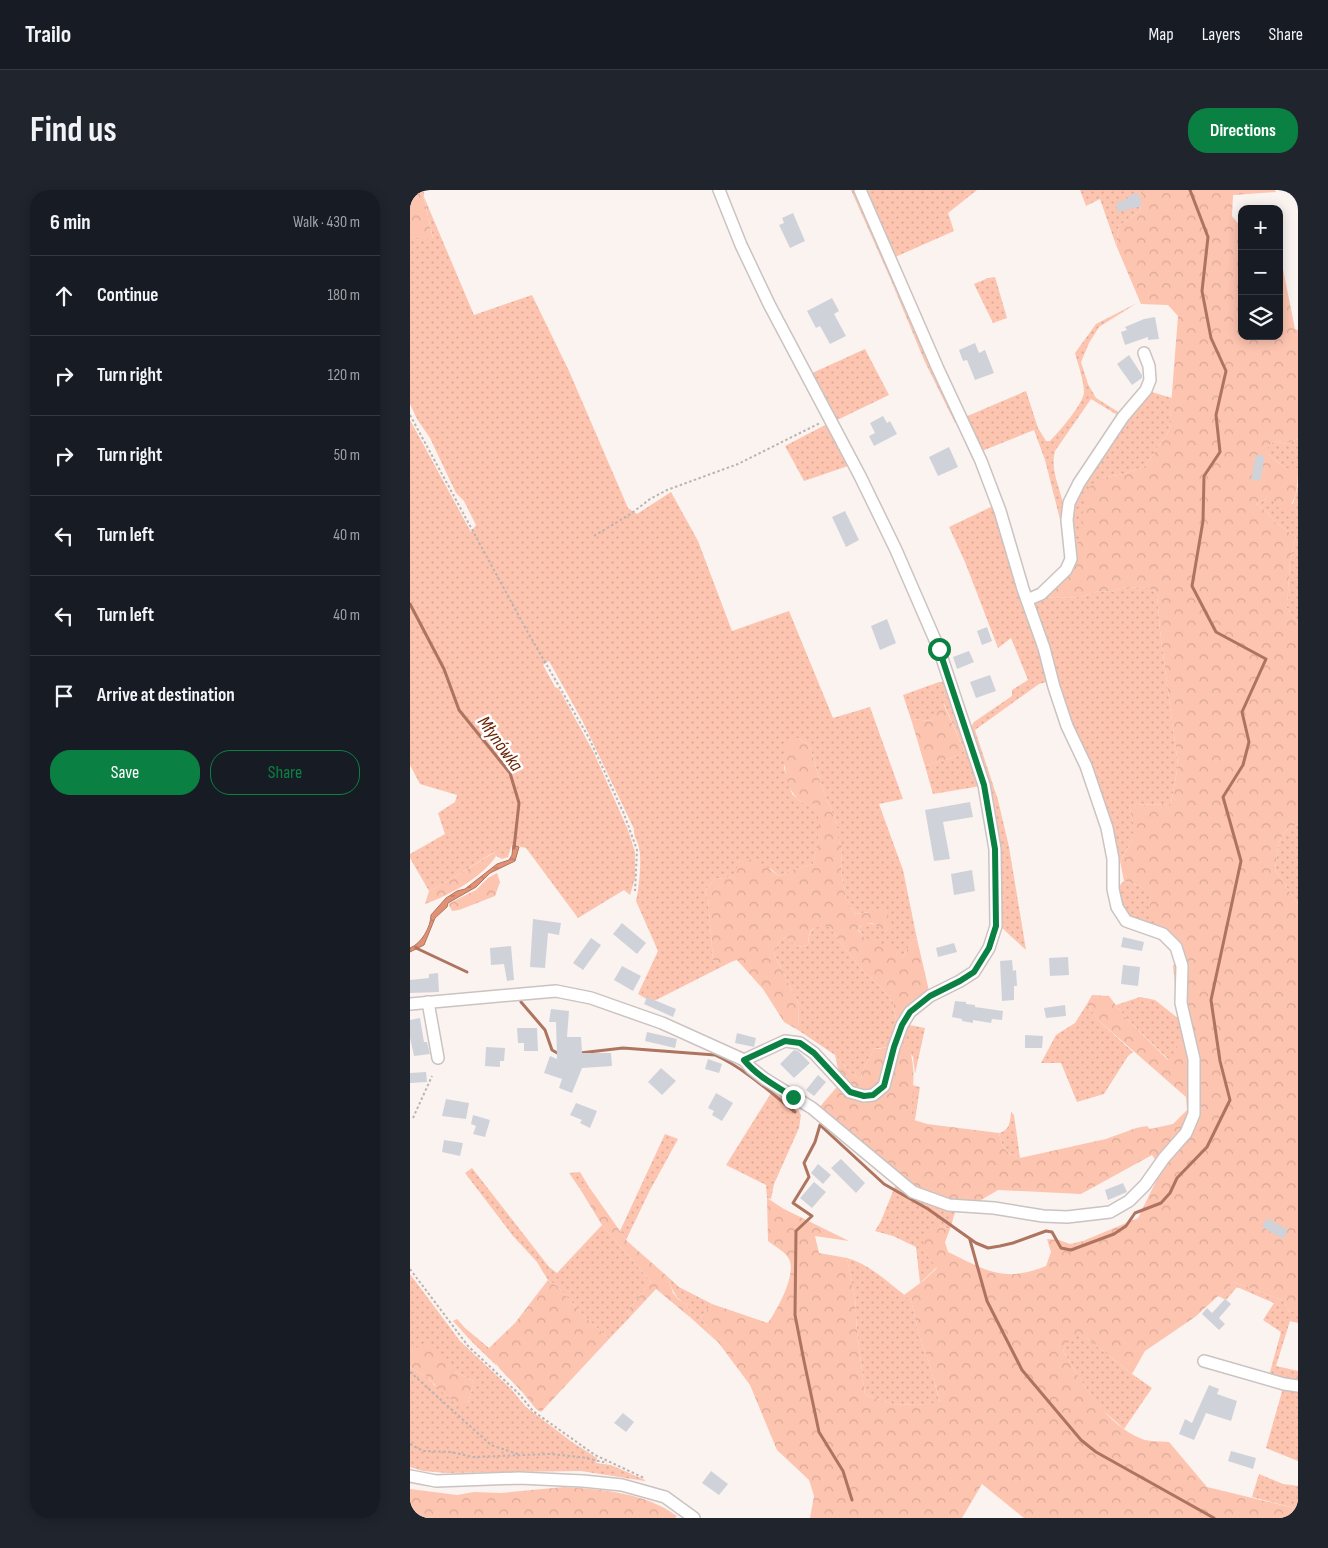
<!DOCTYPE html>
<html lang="en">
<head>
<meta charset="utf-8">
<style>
  :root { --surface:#171b24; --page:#20242c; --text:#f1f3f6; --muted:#9ea1a6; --line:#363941; --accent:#0b8043 }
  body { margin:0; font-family:"Sofia Sans Condensed",sans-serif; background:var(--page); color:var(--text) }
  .controls { position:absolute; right:15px; top:15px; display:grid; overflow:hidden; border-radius:10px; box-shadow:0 2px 12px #0003 }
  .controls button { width:45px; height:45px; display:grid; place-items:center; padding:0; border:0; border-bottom:1px solid var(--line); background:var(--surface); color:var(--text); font:25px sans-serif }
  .stop { position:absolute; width:15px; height:15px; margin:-11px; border:4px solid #0b8043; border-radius:50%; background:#fff }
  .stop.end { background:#0b8043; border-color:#fff; box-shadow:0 1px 5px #0008 }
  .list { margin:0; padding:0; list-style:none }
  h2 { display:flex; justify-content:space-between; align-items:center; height:65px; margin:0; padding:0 20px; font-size:21px }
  h2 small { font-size:16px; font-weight:400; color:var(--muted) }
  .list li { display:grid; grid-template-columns:32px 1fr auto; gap:15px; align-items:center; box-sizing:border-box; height:80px; padding:0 20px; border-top:1px solid var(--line) }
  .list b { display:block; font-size:19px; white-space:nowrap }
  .list em { font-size:16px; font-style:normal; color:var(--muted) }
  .actions { display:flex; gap:10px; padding:15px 20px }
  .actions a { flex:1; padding:11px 0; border:1px solid var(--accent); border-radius:20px; text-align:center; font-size:18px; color:var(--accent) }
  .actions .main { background:var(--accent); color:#fff }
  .icon { flex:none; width:28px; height:28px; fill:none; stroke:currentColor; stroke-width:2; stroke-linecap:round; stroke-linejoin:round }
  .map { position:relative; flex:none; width:888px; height:1328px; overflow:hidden; border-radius:20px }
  header { display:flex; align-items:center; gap:30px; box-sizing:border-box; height:70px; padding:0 25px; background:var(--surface); border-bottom:1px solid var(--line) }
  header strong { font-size:24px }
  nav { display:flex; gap:28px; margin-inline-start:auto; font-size:18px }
  .intro { display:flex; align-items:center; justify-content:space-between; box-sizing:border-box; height:120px; padding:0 30px }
  h1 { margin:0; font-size:35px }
  .button { padding:12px 22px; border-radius:20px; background:var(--accent); color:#fff; font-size:18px; font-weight:700 }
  main { display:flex; gap:30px; padding:0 30px }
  aside { flex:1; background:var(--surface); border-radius:20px; box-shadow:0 2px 12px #0003 }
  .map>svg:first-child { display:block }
  .green { fill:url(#green-dots) }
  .forest { fill:url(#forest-crowns) }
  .water { fill:url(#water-ripples); stroke:#ae7460 }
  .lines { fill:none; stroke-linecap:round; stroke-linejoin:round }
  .stream { stroke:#ae7460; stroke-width:3 }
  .building { fill:#cfd3d9 }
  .minor-casing { stroke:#cac3c1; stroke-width:14 }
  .path { stroke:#b9b3b1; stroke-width:2; stroke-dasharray:2.5 2.5; stroke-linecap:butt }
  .minor { stroke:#fff; stroke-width:11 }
  .route { stroke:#0b8043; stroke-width:6 }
  .labels { text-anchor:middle; stroke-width:5; stroke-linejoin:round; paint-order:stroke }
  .water-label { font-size:19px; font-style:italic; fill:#6d2606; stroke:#fff }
</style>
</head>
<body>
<header>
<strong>Trailo</strong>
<nav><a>Map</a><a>Layers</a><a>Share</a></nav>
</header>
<div class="intro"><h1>Find us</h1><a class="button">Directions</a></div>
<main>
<aside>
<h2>6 min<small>Walk · 430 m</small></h2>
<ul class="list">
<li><svg class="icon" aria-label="ahead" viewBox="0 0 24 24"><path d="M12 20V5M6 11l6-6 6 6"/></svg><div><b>Continue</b></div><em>180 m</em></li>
<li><svg class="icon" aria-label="right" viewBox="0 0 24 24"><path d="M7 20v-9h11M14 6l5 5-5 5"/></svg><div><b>Turn right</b></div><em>120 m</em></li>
<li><svg class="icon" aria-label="right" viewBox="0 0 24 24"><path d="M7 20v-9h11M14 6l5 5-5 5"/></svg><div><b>Turn right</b></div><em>50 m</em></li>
<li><svg class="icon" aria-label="left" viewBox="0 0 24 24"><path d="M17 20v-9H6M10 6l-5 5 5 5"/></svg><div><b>Turn left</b></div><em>40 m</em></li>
<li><svg class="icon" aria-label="left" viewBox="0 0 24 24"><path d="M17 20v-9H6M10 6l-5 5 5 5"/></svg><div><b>Turn left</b></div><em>40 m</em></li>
<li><svg class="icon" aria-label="arrive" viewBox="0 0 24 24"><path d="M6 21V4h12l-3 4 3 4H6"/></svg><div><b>Arrive at destination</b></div></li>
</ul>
<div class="actions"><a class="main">Save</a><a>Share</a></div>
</aside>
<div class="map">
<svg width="888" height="1328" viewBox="0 0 888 1328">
  <defs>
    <pattern id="green-dots" width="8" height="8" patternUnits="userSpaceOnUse" patternTransform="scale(1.25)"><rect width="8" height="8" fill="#fdc4b0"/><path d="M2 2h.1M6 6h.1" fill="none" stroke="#d9a998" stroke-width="1.8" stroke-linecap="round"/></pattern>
    <pattern id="forest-crowns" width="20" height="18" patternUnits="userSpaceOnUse" patternTransform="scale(1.25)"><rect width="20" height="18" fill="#fdc4b0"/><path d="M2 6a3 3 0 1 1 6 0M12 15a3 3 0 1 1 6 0" fill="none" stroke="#d9a998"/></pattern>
    <pattern id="water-ripples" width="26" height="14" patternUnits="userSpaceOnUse" patternTransform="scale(1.25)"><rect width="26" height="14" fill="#e29174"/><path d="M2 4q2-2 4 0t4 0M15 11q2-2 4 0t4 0" fill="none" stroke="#b87760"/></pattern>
  </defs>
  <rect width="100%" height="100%" fill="#faf3f0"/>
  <!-- green -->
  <g class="green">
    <path d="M12,0H14V7L64,125L122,105L159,181L218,318L227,324L261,302L288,351L322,441L379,421L423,528L460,517L493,609L469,614L493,680L507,749L503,750L492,768L455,748L448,739C457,729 465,734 475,741L482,737L478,724L458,722L446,724C429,704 431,677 432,653L428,652V637L410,592L401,560L399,555L388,548L381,551L374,578L382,604L392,613H402C416,627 407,658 403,674L381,680L369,686L361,679L328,671V680L323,687L304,689L295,701L298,709L303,770L310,774L327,769L242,812L228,804L248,761L226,711C229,699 232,670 229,658C228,651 223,646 224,639L173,532L139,471L133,475L145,497L149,499L184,563L218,640L225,662V688L220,705L214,700L168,728L116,658L102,655L98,667L92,669L86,666L84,662L40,690L19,701L0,668V664L35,644L28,623L45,612L47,605L10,594L0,575V230L61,342L66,335L54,311L46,303L20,248L7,229L0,214V47L23,48Z"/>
    <path d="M441,0H446L549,232L545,233L514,170L480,88Z"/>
    <path d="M454,0H567L538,23L544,41L483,68Z"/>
    <path d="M670,0H733L734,2L730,21L709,36L706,55L690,9L676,16Z"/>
    <path d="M585,87L597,128L583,133L564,94L578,88Z"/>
    <path d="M727,113L689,137L679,153L671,172L678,194L686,208L710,223L709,226L681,209L645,261C640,281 650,297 654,317C655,326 654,336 654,345L635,270L624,240L572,261L555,227L616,201L628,238L636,251H640C648,243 674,213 674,202C674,191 668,174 665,163L686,134Z"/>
    <path d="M455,159L479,205L425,231L400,184Z"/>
    <path d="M738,201L762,208L759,241L735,276L714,284L691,288L666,358L665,369L661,335L663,313L673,294Z"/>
    <path d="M417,234L438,276L394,291L375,256Z"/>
    <path d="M888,249V278H875L858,264V256L865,251L874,254Z"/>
    <path d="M888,296V433L877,418L880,371L886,347L866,333L857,322L846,314L860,307L883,314Z"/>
    <path d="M583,316L641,497L636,492L629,494L565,540L588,610L599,657L616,760L591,737C592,696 591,648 582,608C577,584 568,561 560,539L564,532L602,506V500L618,490L601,448L588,458L555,372L539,337Z"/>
    <path d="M736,397L747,403L750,441L768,575L761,614L719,615L723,632V649L710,671L701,635L654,517L621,411L633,407L649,408L671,407L688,401L702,402L710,398Z"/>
    <path d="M529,492H536L571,596L523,604L515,576L547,566L554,560L534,514L522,531L501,529L493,505Z"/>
    <path d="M888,634V714L865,680C868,661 866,641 888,634Z"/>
    <path d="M714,691L729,696L745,705L752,737L758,743L719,728L712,721L708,697Z"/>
    <path d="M407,736L420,737L429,751L455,783L470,796L483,812L486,829L488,831L478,857L463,859C459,870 453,877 451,889L440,882L425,865L388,840L389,815L364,764L368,753L375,747L388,757L398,755C399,746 399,741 407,736Z"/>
    <path d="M730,807L745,810L769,829L773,850L759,870L715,827L706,815Z"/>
    <path d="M677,814L688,830L723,862L718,866L694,904L667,912L651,873H631L646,845L665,833Z"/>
    <path d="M499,835L515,838L505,884L503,867L494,854H491Z"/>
    <path d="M502,895L510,897L505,930L501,929Z"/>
    <path d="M363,900L388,920L391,925L389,938L364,994L361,1009L357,1008L356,995L316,975Z"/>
    <path d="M601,922L604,925L610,968C594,962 593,959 589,943C600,940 600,932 601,922Z"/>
    <path d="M255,944L268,949L239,1002L216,1050L210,1041Z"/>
    <path d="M62,978L139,1077L147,1083L192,1035L241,1092L217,1121L221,1126L199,1149L174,1126L147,1096L138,1090L127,1072L103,1046L55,983Z"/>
    <path d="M170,982L179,997L170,999L159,983Z"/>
    <path d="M486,994L546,1019L540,1039L529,1036L512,1059L527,1077L510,1093L506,1057L483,1046L465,1041L471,1031Z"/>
    <path d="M437,1068C462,1075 480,1095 501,1110L509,1145L520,1176L530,1213L506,1215L483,1214L455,1205L447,1141L445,1107Z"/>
    <path d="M0,1084L50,1151L101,1199L116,1217L162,1252L187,1268L186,1273L201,1275L235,1290V1291L171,1281L37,1283L13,1281L0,1277V1176L4,1180L17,1187L24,1195L58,1213L64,1191L45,1182L43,1183L16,1154L0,1162Z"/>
    <path d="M258,1087L269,1097L302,1114L291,1127L303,1148L281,1128L277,1115C265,1108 262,1100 258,1087Z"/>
    <path d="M824,1092L874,1111L879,1122H888V1133L880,1131L866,1176L888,1181V1193L859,1186L871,1142L853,1130L864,1113L827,1097L816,1110L810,1107Z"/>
    <path d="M47,1129L55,1138L79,1158L87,1176L64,1154L43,1131Z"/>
    <path d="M663,1144L678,1149L722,1184L742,1198L714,1239L689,1217L669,1188L653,1161Z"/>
    <path d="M873,1198L888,1201V1271L856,1258Z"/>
    <path d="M849,1284L873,1294L888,1296V1319L842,1307Z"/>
  </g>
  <!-- forest -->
  <g class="forest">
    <path d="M0,0H12L23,49L0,47Z"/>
    <path d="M733,0H865L866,2L823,5L822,26L832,38V146H869V59L885,139L888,140V249L874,254L865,251L858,256V264L875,278H888C888,293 888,308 877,320L867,317L860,307L846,314L857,322L866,333L886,347L880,371L877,418L888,433V634C866,641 868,661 865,680L888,714V1122H879L874,1111L824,1092L810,1107L808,1106L785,1127L735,1161L722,1184L678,1149L663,1145L653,1161C671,1192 696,1235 732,1249C739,1252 750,1251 759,1252L797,1297L888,1319V1328H614L572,1294L552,1328H400L404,1306L399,1290L367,1260L340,1195L308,1152L303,1148L291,1127L302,1114L358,1133C367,1120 387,1084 379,1069C376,1062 364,1056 358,1051L357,1008L374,1019L439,1051L405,1046L409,1063L437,1068L445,1107L447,1141L455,1205L483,1214L506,1215L530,1212L520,1176L509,1145L501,1110L494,1105L513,1091L527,1078L512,1059L514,1048L519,1039L529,1036L540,1039L535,1052L538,1062C578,1081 593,1093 636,1076L641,1062L637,1049L649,1050L660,1054L673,1051L728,1028L752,979L742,965L671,1004L588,1000L566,1013L545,1012L512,1003L408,919L431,892L425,865L440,882L451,889C453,877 459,870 463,859H468L494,854L499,857C507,881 502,904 501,929L517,934L589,943C593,959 594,962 610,968L696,949L726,938L737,936L740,939L763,934L777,920L776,907L688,830L677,814L682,805L699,806L715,827L758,870L773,850L767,814L763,776L773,756L740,728V715L744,705L729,696L714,691L710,671L723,649V632L719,615L761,614L768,575L750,441L747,403L736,397L710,398L702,402L688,401L671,407L649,408L633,407L665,369L666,358L670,345L673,321L679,297L691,288L714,284L735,276L759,241L768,126L758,115L731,114L706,55L709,36L730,21Z"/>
    <path d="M533,513L554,560L547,566L515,576L501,529L522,531Z"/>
    <path d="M388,548L399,555L401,560L410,592L428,637V652L432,653C431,677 429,704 446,724L466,721H473L478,724L483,737L475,741L462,733H458L455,735L450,736L448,740L455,748L483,758L492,768L503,750L507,749L519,801L501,813L488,831L486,829L483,812L470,796L455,783L429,751L420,737C403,736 399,737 398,755L388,757L375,747L368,753L364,764L389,815L388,840L374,832L353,799L327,770L310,774L303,770L298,709L295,701L304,689L323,687C328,680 327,674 330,666L353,674L369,686L381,680L403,674C407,657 415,627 402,613H392C373,598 373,573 377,551Z"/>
    <path d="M85,662L86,666C73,687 38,706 15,714L19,701L40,690Z"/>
    <path d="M87,683L90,692L85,706L49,720L42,721L39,715L40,713L66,700L78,688Z"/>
    <path d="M179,997L217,1051L258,1087L263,1103L268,1109L277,1115L281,1128L246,1099L221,1126L217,1121L241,1092L192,1035L170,999Z"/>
    <path d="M138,1090L147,1096L174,1126L199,1149L131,1222L126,1219L113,1203L90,1179L82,1168L79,1158L105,1133Z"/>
    <path d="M16,1153L41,1174L43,1183L45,1182L64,1191L58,1213L54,1216L36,1206L17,1187L4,1180L0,1176V1162Z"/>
    <path d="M154,1297C192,1299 236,1303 267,1326L265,1328H0V1299L47,1305L64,1302L91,1303Z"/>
  </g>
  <!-- water -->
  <path class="water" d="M103,655L109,657L105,671L80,683L66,697L38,713L37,717L25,728L14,755L0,762V758C11,754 21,737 21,725L36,708L47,701L55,699L87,674L99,670L102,665Z"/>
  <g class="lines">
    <!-- stream -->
    <g class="stream">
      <path d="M0,414L34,479L49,520L100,583L109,613L104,658"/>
      <path d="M6,758L57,782"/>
      <path d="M111,812L135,840L142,860L149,864"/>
      <path d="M170,863L213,858L305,865C334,878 360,902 385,922"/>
      <path d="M560,1050L577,1111L612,1180L671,1250L686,1262L804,1328"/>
      <path d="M442,1310L433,1281L409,1242L394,1171L385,1125L386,1041L402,1026L383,1013L399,987L394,973L405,952L410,935L474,994L518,1019L566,1053L578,1058L590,1056L603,1053L636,1041L642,1042L651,1058L661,1060L704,1044L716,1036L725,1023L751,1013L760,1003L767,988L797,957L820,910L810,871L801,810L831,671L813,607L833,575L839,552L832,522L856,469L806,442L782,396L793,331L794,286L810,262L806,225L816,181L801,148L792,101L798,47L780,0"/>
    </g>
  </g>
  <!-- building -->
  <g class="building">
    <path d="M728,3L732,16L708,22L706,13L718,9L717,6Z"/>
    <path d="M383,23L395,51L380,58L369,35L374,33L372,28Z"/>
    <path d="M422,108L429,121L424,124L436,146L420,154L410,136L406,138L397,121Z"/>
    <path d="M745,127L749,149L738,150V147L715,155L711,142L717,140L715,137L734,129Z"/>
    <path d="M565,153L569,163L575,160L584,183L565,190L557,170L553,171L549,160Z"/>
    <path d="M719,165L732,185V188L722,195L707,174Z"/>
    <path d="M473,226L477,233L480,231L487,244L464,256L459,246L465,243L460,233Z"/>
    <path d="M539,257L548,277L528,286L519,267Z"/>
    <path d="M846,265L855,266L850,291L841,289Z"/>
    <path d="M435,321L449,350L436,357L422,327Z"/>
    <path d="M477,429L486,453L470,460L461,436Z"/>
    <path d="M577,437L582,451L572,455L567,441Z"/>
    <path d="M559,461L564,472L547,479L543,467Z"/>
    <path d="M580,485L586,501L566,508L560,492Z"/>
    <path d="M560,612L563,627L533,632L540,669L524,671L515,620Z"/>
    <path d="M562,680L565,701L544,705L541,684Z"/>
    <path d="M123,729L151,733L149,745L138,743L135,778L120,777Z"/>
    <path d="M212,733L236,753L227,764L203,744Z"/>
    <path d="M713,747L734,752L732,761L711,757Z"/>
    <path d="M181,748L191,755L173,780L163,773Z"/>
    <path d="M544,753L547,762L528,767L526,758Z"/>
    <path d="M101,756L104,790L97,791L94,774L81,775L80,758Z"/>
    <path d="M658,767L659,785L640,786L639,768Z"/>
    <path d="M602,770L603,781L606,780L607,796H604V810L592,811L590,771Z"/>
    <path d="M713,775L730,777L728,796L711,794Z"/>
    <path d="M212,776L231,786L223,801L204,790Z"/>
    <path d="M28,783L29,802L0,803V790L19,788V784Z"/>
    <path d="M237,807L266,819L263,827L234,814Z"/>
    <path d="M545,811L556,812V814L565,815V817L593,821L592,830L582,829L581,833L563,830V833L552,831V829L542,827Z"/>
    <path d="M655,815L656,826L636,828L634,818Z"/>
    <path d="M141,819L159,821L157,847H171L172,863H201L202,876L172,878L162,903L149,898L152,889L134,883L140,866L147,869L146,832H139Z"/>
    <path d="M10,828L14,852H17L20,864L4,866L0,848V830Z"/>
    <path d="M107,838H127L128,861H114V853H108Z"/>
    <path d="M237,842L267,849L265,858L235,851Z"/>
    <path d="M327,843L346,848L344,857L325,853Z"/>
    <path d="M615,845L633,846L632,858H615Z"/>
    <path d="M76,857L95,858L94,871H90V877L75,876Z"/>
    <path d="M384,860L388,861L400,873L384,888L370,874Z"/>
    <path d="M298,869L312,874L309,883L295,879Z"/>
    <path d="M251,878L266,891L252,905L238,892Z"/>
    <path d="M16,882L17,892L0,893V883Z"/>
    <path d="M408,885L416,892L404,906L396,900Z"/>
    <path d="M306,903L323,913L312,931L302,925L304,921L298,918Z"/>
    <path d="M36,909L59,913L56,929L32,926Z"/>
    <path d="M166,913L187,921L180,938L170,933L172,930L160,925Z"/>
    <path d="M63,925L80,930L75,947L63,944L66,936L61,934Z"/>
    <path d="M34,950L53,953L50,966L32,962Z"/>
    <path d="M431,969L455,993L446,1003L421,978Z"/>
    <path d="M408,974L421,985L413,994L401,983Z"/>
    <path d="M404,992L416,1002L402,1018L390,1008Z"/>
    <path d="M713,993L717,1002L698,1010L695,1000Z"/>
    <path d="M857,1028L878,1040L873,1049L852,1037Z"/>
    <path d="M815,1109L821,1114L809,1128L815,1134L809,1140L792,1124L797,1118L802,1123Z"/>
    <path d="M799,1195L809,1199L807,1204L827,1211L821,1231L796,1223L784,1250L769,1244L775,1229L782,1233Z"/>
    <path d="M213,1223L224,1232L216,1242L204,1233Z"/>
    <path d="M821,1261L846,1268L843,1279L818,1271Z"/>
    <path d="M301,1281L318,1294L309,1305L292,1293Z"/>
  </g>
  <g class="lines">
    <defs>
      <g id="minor">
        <path d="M617,410L631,404L656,380L661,369L657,330L659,313L669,293L713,227L736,200L740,190L739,176L734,163"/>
        <path d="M18,812L28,868"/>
        <path d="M0,814L146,801L181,808L252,833L334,870L375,851L390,853L404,863L440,902L454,906L463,905L474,896L484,857L492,835L500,822L520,806L550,791L564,782L579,758L586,736L585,659L574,595L529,459L486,360L450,286L359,114L331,55L309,0"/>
        <path d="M334,870L341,878L355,889L402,918L503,1002L539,1015L584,1018L633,1026L657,1027L700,1022L719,1011L735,995L754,968L776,943L784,924V869L771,813L772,776L766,757L753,744L716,731L707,717L703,699V669L697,638L676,576L657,536L644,497L634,458L613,399L590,321L571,271L528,179L450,0"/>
        <path d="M794,1171L874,1194L888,1196"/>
        <path d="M0,1286L26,1291L109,1288L173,1291L212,1295L255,1307L284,1328"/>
      </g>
    </defs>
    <!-- minor casing -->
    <use href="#minor" class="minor-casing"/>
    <!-- path -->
    <g class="path">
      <path d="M0,225L117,441L179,548L214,624L227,660L225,701"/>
      <path d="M184,346L222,323L240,309L257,300L328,274L410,233"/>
      <path d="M3,928L22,886"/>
      <path d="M0,1079L58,1156L109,1204L123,1221L185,1265L234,1288"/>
      <path d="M0,1182L81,1255L108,1264"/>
      <path d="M0,1254L13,1261L41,1262L63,1267L140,1264L171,1267L197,1273"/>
    </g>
    <!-- minor -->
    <use href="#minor" class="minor"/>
  </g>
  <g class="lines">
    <!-- route -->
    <path class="route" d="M383,907C366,896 347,886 334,870L375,851L390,853L404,863L440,902L454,906L463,905L474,896L484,857L492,835L500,822L520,806L550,791L564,782L579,758L586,736L585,659L574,595L529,459"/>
  </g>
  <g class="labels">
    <!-- water labels -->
    <g class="water-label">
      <text transform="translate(91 553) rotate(54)" y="7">Młynówka</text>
    </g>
  </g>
</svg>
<div class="controls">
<button>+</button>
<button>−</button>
<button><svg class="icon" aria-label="layers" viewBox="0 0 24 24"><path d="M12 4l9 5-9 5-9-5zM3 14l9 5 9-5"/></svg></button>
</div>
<div class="stop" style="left:529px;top:459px"></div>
<div class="stop end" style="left:383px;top:907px"></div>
</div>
</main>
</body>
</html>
